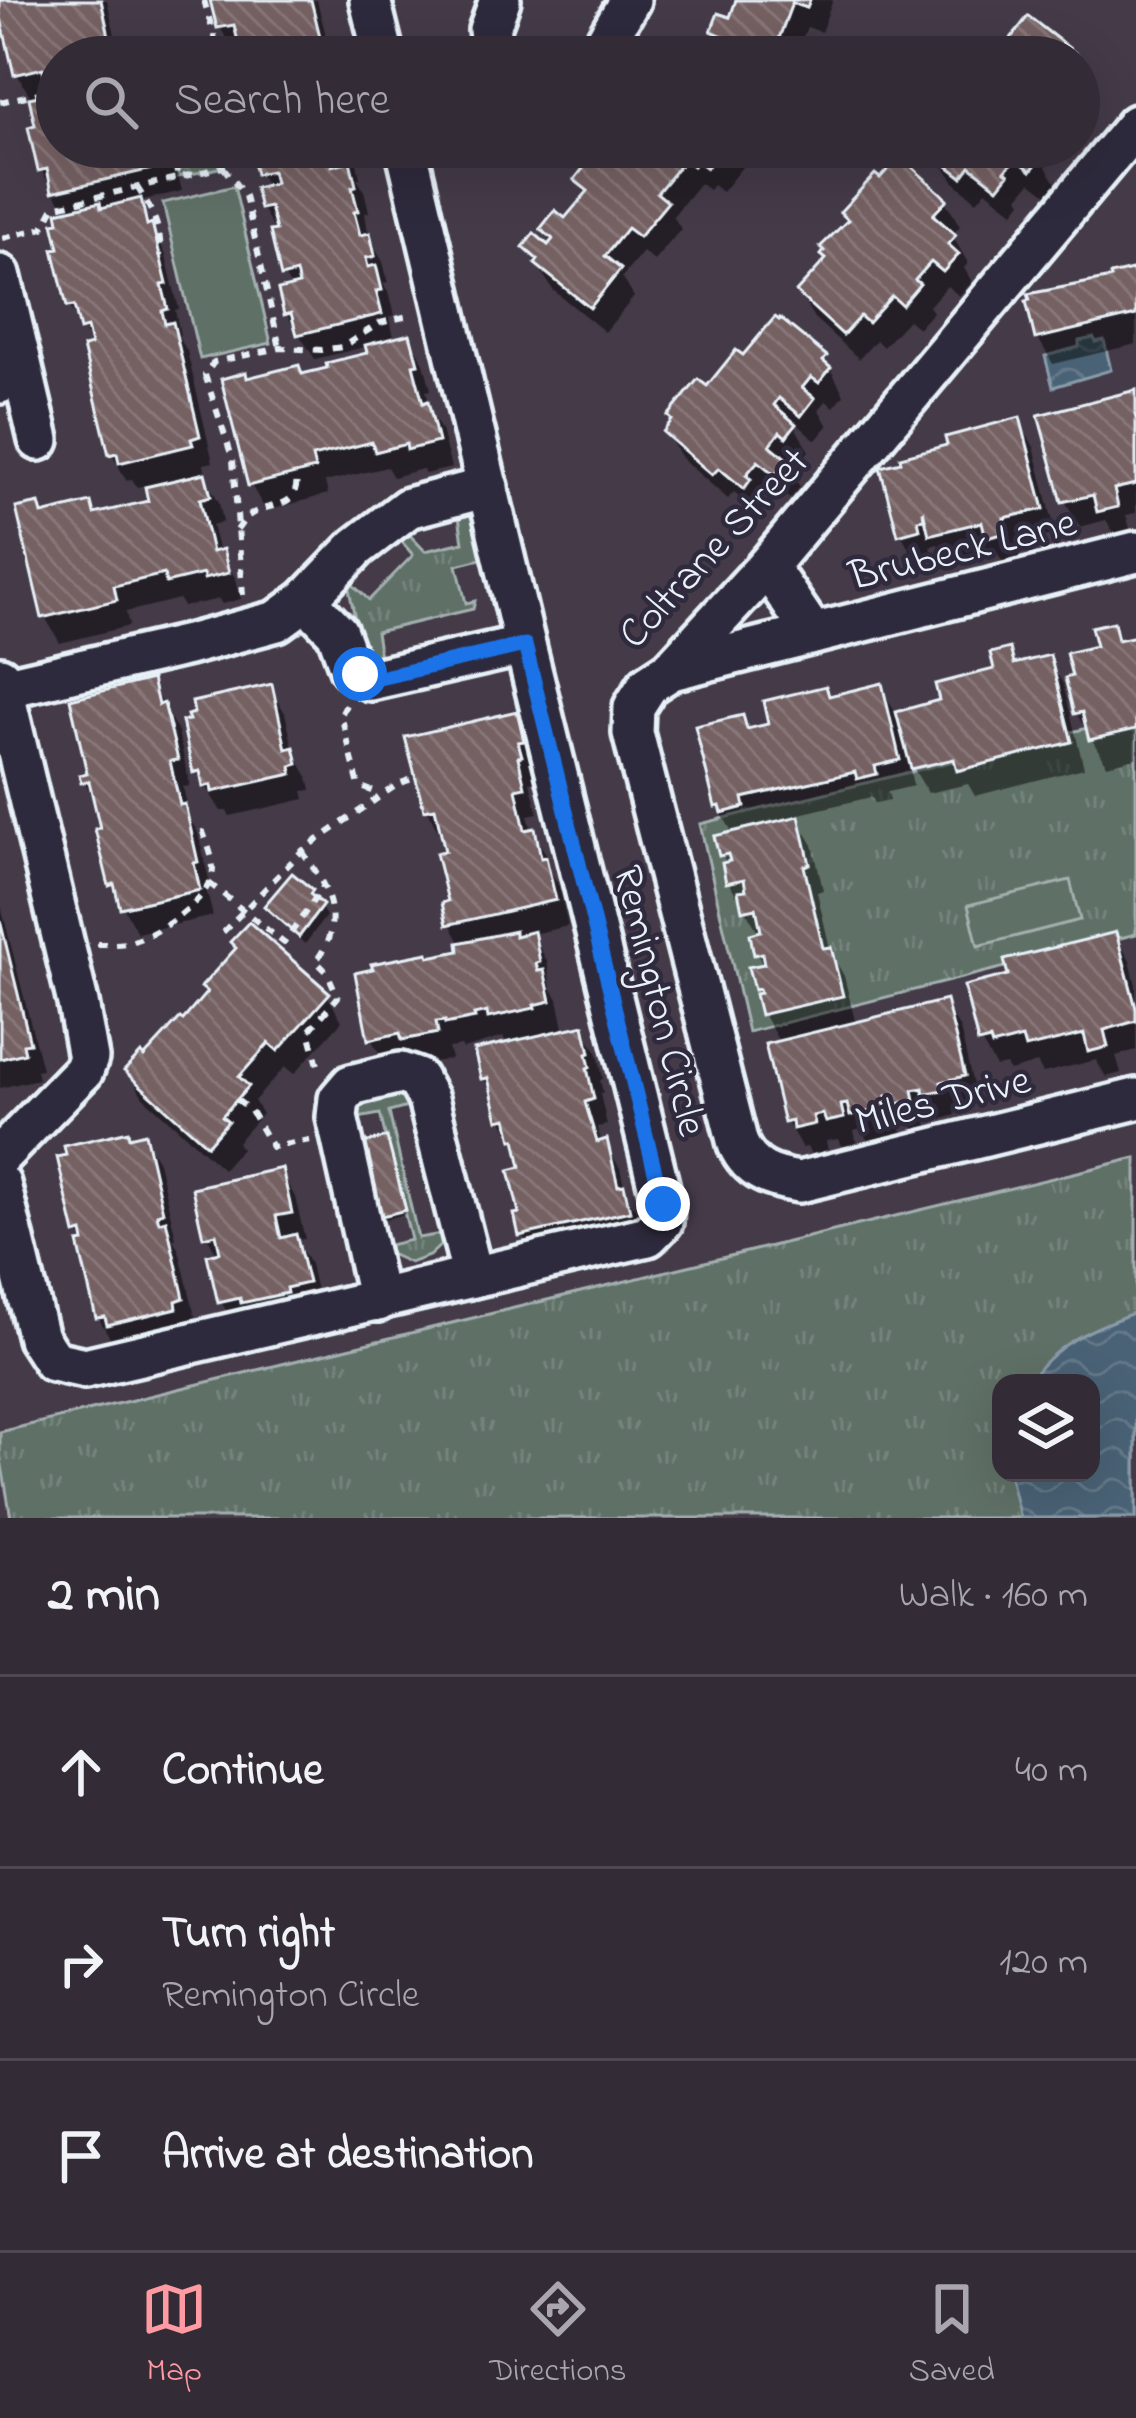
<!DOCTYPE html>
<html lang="en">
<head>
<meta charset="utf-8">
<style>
  :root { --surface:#332c36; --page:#3e3842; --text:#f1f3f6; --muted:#a9a7ad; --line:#4e4851; --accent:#ff9aa2 }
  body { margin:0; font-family:"Indie Flower",sans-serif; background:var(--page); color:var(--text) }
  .controls { position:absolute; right:36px; bottom:36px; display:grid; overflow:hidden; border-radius:24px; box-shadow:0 12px 48px #0002 }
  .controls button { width:108px; height:108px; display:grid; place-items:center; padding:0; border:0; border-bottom:3px solid var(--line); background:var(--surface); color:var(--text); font:60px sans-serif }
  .stop { position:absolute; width:36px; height:36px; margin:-27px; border:9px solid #1a73e8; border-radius:50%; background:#fff }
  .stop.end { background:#1a73e8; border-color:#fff; box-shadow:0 3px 12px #0008 }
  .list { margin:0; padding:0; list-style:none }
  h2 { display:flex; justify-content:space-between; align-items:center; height:156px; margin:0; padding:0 48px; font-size:51px }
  h2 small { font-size:39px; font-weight:400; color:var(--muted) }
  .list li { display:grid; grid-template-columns:78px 1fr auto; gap:36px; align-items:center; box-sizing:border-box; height:192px; padding:0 48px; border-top:3px solid var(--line) }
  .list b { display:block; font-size:45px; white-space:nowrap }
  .list p { margin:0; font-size:39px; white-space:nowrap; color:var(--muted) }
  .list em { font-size:39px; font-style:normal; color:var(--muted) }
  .icon { flex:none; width:66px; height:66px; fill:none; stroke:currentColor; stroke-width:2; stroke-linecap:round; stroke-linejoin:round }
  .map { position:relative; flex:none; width:1136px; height:1518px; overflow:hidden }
  .search { position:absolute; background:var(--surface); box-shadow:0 12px 48px #0002; left:36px; right:36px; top:36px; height:132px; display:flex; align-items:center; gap:30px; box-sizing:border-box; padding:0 42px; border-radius:66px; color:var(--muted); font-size:45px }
  .sheet { height:732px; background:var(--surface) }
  nav { display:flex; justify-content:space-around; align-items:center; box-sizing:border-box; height:168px; border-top:3px solid var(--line); background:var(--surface); font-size:33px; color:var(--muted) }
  nav a { display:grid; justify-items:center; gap:6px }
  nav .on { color:var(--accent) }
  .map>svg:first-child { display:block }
  .grass { fill:url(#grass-tufts); stroke:#a3b0af; stroke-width:3; fill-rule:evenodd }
  .forest { fill:url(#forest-firs); stroke:#a3b0af; stroke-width:3 }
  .green { fill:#5e6f66; stroke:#a3b0af; stroke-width:3 }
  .water { fill:url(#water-waves); stroke:#899ba9; stroke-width:3 }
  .shadow { fill:#0007; fill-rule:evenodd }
  .building { fill:url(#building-back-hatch); stroke:#e8f1f8; stroke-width:3 }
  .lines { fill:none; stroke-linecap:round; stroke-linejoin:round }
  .minor-casing { stroke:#e8f1f8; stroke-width:48 }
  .path { stroke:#e8f1f8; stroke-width:6; stroke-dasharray:9 9; stroke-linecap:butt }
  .minor { stroke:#2f2a3d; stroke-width:39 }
  .route { stroke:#1a73e8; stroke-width:15 }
  .labels { text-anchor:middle; stroke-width:9; stroke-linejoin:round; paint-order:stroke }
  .street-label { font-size:42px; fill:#e8f1f8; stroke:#2f2a3d }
</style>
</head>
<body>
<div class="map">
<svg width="1136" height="1518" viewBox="0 0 1136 1518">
  <defs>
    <pattern id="grass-tufts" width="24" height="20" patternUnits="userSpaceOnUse" patternTransform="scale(3)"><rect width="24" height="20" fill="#5e6f66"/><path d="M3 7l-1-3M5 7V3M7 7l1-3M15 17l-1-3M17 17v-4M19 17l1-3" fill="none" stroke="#75847d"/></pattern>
    <pattern id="forest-firs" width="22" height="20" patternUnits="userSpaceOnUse" patternTransform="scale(3)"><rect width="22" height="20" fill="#5e6f66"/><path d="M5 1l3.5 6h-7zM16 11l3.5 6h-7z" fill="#75847d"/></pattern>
    <pattern id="water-waves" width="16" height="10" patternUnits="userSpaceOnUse" patternTransform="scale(3)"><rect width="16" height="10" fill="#4a6274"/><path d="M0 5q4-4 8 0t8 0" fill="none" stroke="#647989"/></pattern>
    <pattern id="building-back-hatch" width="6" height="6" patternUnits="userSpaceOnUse" patternTransform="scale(3)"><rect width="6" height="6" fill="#746062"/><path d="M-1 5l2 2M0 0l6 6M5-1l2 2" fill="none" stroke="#887779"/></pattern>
  </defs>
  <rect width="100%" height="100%" fill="#443a48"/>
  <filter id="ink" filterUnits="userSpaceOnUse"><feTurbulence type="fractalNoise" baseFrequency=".00833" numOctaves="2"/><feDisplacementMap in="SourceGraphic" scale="24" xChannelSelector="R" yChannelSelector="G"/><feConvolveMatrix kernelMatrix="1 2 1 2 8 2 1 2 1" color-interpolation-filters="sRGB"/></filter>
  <g filter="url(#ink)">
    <!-- grass -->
    <g class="grass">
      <path d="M469,513L475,516L484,554L481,559L457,565L466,603L475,601L473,609L376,632L380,657L361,648L348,584L350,582L369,600L413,555L397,536L404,529L425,551L463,542L459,517Z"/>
      <path d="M1136,716V934L748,1032L700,824Z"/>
      <path d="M389,1092L411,1101V1106L389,1112L418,1238L442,1234L444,1242L429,1256L410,1263L386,1252L389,1245L411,1240L380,1114L353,1119C354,1099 373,1097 389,1092Z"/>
      <path d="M1136,1158V1518H11L0,1454V1432ZM1001,1383H1091V1473H1001Z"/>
    </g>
    <!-- forest -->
    <path class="forest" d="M171,147H223V167L178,177Z"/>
    <!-- green -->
    <g class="green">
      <path d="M234,186L271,343L200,359L163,203Z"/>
      <path d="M1070,880L1080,920L978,946L968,905Z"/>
    </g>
    <!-- water -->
    <g class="water">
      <path d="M1094,338L1096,342L1104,340L1111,370L1053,387L1045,356L1079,347V341Z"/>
      <path d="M1136,1312V1518H1020L1009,1473H1091V1383H1029C1052,1344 1095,1327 1136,1312Z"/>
    </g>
    <!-- shadow -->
    <g class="shadow">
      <path d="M0,0H107L120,57H57V147H171L182,191L139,201L165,253L179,309L175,310L180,335L178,336L187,351L213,462L204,464L205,471L202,472L219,502L223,522L212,525L219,553L236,579L241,599L222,604L219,599L183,607L179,599L126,612L129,626L60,643L45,617L44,517L90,506L96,517L151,504L147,485L137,487L132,479L126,480L112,454L94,348L69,306L62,251L67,213L41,170L39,127L33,101L17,74Z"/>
      <path d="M213,0H317L331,57H230L231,47L220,27Z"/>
      <path d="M740,0H833L821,32L807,27L797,52L800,57H704L725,51L714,31L732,21Z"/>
      <path d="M1079,63L1099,96L1091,106L1079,97Z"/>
      <path d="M1079,113L1087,127L1079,137Z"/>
      <path d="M257,147H349L356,159L360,178L357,179L364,190L369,212L365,213L369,238L383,262L388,282L383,283L389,294L395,315L389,317L395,340L409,337L424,363L431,390L426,391L431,413L441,430L451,468L425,474L422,469L393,477L387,467L325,482L328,494L266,511L251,485L247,381L303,377L371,355L369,346L315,359L286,314L292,290L284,275L276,233L262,208L268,188L259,173ZM375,253V259L352,265L351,259Z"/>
      <path d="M583,147H588L598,155L605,147L619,158L629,147H745L750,157L722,192L713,185L709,190L700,183L673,216L681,229L654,261L643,252L622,277L634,297L605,332L553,290L526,247L549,249L552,244L544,229L566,223L587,197L577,180L585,171L576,156Z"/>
      <path d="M931,147H1042L1051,161L1046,167L1056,183L1047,194L1031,182L1019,197L1022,202L1014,212L986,190L977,201L954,182Z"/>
      <path d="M945,201L960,226L952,235L968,263L964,268L972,282L959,296L947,286L929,306L933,312L918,328L908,320L883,347L876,340L859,359L814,318L799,293Z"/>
      <path d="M1136,284V344L1053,364L1038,338Z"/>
      <path d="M825,358L844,395L834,407L826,401L819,410L828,426L816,440L790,418L809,451L801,460L796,456L788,467L800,487L790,499L773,485L760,501L764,507L760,512L734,492L728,499L681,458L666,432L707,390L744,359Z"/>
      <path d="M1136,393V513L1126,515L1131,532L1115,536L1106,520L1080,527L1065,501Z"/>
      <path d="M1019,421L1034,447L1056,534L1016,544L1020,558L1003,563L995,548L947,560L938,544L930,546L932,555L916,560L901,534L884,469Z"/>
      <path d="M1112,625L1122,642L1136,639V758L1107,765L1076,713L1099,648Z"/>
      <path d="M1008,651L1017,667L1048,658L1063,684L1084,768L975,796L968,784L928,793L908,759L913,786L888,792L890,800L875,803L871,797L795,815L813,845L823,890L817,892L831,953L844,976L856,1025L945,1003L960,1029L977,1102L954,1108L956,1115L942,1119L939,1113L925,1116L928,1126L915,1129L909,1119L899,1121L902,1133L868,1141L861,1129L854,1131L857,1144L843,1147L838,1139L826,1141L828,1150L811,1154L807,1147L802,1148L787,1122L780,1043L763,1014L760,996L756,989L764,967L757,954L760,935L729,882L728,865L722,855L734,835L717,806L742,718L749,731L772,726L830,699L880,687L897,715L943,702L997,672Z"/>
      <path d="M150,683L178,732L190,786L183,787L190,819L198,833L211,888L206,889L213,916L137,933L112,885L99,809L82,777L90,775Z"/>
      <path d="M270,687L285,713L294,752L308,777L311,790L303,791L305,799L230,816L227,811H221L196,771Z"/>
      <path d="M515,715L530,740L536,767L531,768L534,781L530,782L538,813L528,815L532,831L548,857L551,873L559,886L568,926L532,934L547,961L551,988L558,999L565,1033L583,1029L598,1054L603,1079L600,1080L603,1093L600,1094L607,1125L597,1127L599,1136L620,1168L626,1195L638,1214L643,1237L537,1261L522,1235L518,1216L523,1215L525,1170L518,1144L516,1145L501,1119L496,1099L484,1078L508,1046L503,1037L463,1049L461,1046L448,1048L451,1059L419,1065L386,1064L371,1039L429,960L463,953L461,944L450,924L449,853L427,809Z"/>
      <path d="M311,892L326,916L305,944L272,915L267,907Z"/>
      <path d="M0,902L42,1069L36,1070L38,1079L0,1088Z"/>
      <path d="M1115,935L1130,961L1136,985V1050L1116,1056L1121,1073L1106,1077L1096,1060L1043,1073L1037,1063L1010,1071L1006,1065L996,1067L981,1042L1011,977Z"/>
      <path d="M327,995L342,1021L294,1074L285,1067L254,1101L262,1114L237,1142L241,1149L223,1169L143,1097L128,1072L145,1061Z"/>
      <path d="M143,1136L158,1162L176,1238L173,1239L179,1250L197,1324L113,1343L98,1317L85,1245L78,1233L129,1140Z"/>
      <path d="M388,1144L405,1214L383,1220L381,1216Z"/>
      <path d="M280,1171L295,1197L305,1239L296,1240L310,1264L320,1309L236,1327L221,1302L218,1255L206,1235Z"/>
    </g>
    <!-- building -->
    <g class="building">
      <path d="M0,0H101L113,54L99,57H57V73L44,76L43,68L14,75L0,14Z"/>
      <path d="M210,0H311L325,57H227L224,46L238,42L234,25L217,28Z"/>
      <path d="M736,0H810L807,8L792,3L778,41L799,48L795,57H701L707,40L724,47L728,38L711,31L718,13L730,17Z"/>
      <path d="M1028,16L1078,55L1077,57H987L996,46L1002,50Z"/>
      <path d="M57,92V147H165L169,165L52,192L47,169L38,171L28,127L35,125L29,98Z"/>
      <path d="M254,147H346L348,153L330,157L332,166L350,161L356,186L352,187L358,211L354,212L360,235L370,233L375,256L366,258L368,267L376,265L382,290L376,291L382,314L297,335L291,313L284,315L278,290L299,285L296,273L281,277L270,231L276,230L270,207L260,209L255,188L275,183L272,171L256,174L251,154L255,153Z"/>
      <path d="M579,147H593L597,151L600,147H610L618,154L625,147H723L706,168L697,161L693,166L685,159L657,193L668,202L639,237L627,228L605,256L621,269L590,308L535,264L538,260L523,247L534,233L548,245L553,239L540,229L555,210L565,218L588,191L574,180L585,166L572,156Z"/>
      <path d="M937,147H1032L1043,155L1031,171L1016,158L1005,171L1009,174L998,188L970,166L962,177L935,156L940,149Z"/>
      <path d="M900,156L947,199L933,215L956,235L948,244L959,254L943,272L931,262L915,280L920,284L902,305L892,296L868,323L860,316L843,335L796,292L826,259L821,255L824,251L820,247L848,220L840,212L875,174L880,178Z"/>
      <path d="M141,198L147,225L152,223L167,284L162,285L168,309L162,311L165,324L173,322L200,436L191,439L193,445L119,463L117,453L109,455L83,347L91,345L87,328L80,330L74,306L67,307L53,249L59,248L53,223L59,222L57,212L100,202L101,208Z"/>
      <path d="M1132,270L1136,279V315L1035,339L1026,301L1030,300L1028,294L1111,278L1110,275Z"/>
      <path d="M775,317L779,320L780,318L827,356L823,361L831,368L819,383L811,377L802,388L815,398L801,416L779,398L774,405L796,424L786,437L780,432L770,445L787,459L775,475L758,461L746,475L751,479L744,489L719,468L712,475L663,432L672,420L668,416L698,379L707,386L736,350L743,355Z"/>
      <path d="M410,334L418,364L413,365L423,403L428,401L438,442L407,450L406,444L375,452L372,442L312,457L315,469L248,486L221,379L246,372L247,378L299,365L302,374L327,368L326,363L367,353L365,345Z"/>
      <path d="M1136,390V484L1114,489L1118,507L1097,512L1093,495L1062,502L1038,415Z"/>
      <path d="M1020,417L1044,509L1004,518L1007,533L986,538L982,522L929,535L923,510L924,519L918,520L920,529L898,535L880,467L901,462L900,457L947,445L945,437Z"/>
      <path d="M205,473L211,496L200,499L212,552L223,549L229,573L204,579L203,574L166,583L164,574L114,586L117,600L42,618L16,508L39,503L42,514L91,502L94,514L148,501L145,487Z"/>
      <path d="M1114,622L1118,640L1136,636V729L1089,740L1082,712L1074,714L1065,678L1072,676L1066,653L1096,646L1091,627Z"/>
      <path d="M1010,648L1014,664L1050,655L1072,742L957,771L954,759L911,769L896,712L939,700L935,684L994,669L990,653Z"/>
      <path d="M152,679L158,705L164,703L178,760L170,761L180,805L185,804L198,862L194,863L200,890L120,908L114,884L109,886L95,829L100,828L89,781L81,783L79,775L87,773L70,699Z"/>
      <path d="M882,683L900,760L875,766L877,774L857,779L855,772L743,798L745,807L722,813L720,806L715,807L695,726L743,715L747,729L768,724L763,701L826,686L829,696Z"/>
      <path d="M272,684L286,749L294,747L298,764L291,766L292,774L212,792L211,785L203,787L200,771L193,773L182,721L189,720L187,715L194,713L192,702Z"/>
      <path d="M517,711L524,741L518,742L522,756L518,757L525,787L516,789L525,830L535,828L541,858L546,857L556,900L447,925L442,903L448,901L436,853L445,851L435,808L424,810L405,737Z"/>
      <path d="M799,816L810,864L804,866L823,948L831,947L843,996L760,1015L755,994L760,993L759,989L754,990L748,967L764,964L762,953L754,955L750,934L761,931L756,908L742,911L738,891L746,890L744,879L726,883L722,863L730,861L728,854L719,856L714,836Z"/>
      <path d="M292,873L313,890L310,894L323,905L299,937L264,906Z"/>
      <path d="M0,920L30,1043L23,1044L25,1053L0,1059Z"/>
      <path d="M249,922L330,993L278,1051L269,1043L239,1077L249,1086L222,1116L228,1121L207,1145L124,1071L141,1053L144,1057L180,1018L183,1020L207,992L201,987L236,948L230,942Z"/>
      <path d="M515,931V936L534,931L540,962L536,963L538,971L544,970L551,1001L534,1005L535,1008L488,1018L487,1012L474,1015L475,1018L445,1024V1021L436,1022L438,1033L402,1040L400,1033L368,1040L355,973L373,969L371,964L428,953L429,957L459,951L458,943Z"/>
      <path d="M1116,932L1136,1008V1021L1104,1030L1108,1047L1088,1052L1084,1034L1025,1048L1022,1038L992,1046L990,1040L978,1043L964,986L1008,975L1004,960Z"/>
      <path d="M946,1000L965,1076L941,1082L943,1090L924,1094L923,1088L913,1090L915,1100L897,1104L895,1094L886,1096L889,1107L850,1116L847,1104L841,1105L844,1118L826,1122L823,1114L813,1116L815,1124L793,1129L792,1121L784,1123L765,1044Z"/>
      <path d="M584,1025L590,1053L587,1054L590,1067L587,1068L594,1099L585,1102L597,1142L607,1139L618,1186L624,1185L630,1211L519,1236L514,1214L519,1213L509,1170L521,1167L515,1139L512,1140L507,1118L498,1120L488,1078L481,1079L474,1050Z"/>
      <path d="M128,1131L129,1137L145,1133L163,1212L157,1214L159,1222L166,1220L184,1298L176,1301L177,1308L107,1325L105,1317L96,1318L78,1243L84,1242L82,1232L75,1234L57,1157L66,1155L64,1146Z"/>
      <path d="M387,1137L406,1210L378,1217L360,1144Z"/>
      <path d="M282,1168L292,1213L276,1216L281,1238L296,1234L308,1283L286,1288L287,1293L241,1303L240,1298L218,1303L207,1255L220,1252L216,1234L203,1237L192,1188Z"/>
    </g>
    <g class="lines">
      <defs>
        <g id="minor">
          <path d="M370,0L384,57"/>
          <path d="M494,57L489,30L500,0"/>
          <path d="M597,57L630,0"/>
          <path d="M1136,125L767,566L671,670L648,685L634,707L633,733L738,1144C750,1171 772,1178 799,1182L1136,1099"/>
          <path d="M0,275L19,355L0,383"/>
          <path d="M19,355L39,440"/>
          <path d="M767,566L813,634L1136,552"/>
          <path d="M306,600L337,632L350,668L370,680L525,645"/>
          <path d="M671,670L813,634"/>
          <path d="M0,677L78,1003L88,1058L83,1071L0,1156"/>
          <path d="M3,688L188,645L277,621L306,600L357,547L408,508L488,487"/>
          <path d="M0,1184L38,1338L53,1361L85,1368L648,1236L662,1222L663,1204L525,645L406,147"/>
          <path d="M378,1301L337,1117L339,1099L351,1085L400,1073L417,1079L428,1099L473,1277"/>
        </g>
      </defs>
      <!-- minor casing -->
      <use href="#minor" class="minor-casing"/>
      <!-- path -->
      <g class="path">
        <path d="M204,0L220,57"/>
        <path d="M0,102L57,89"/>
        <path d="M171,147L178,177"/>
        <path d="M223,167L245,196L280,348"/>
        <path d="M137,187C151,209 163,229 160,256"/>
        <path d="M3,238L43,228L54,207L223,167V147"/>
        <path d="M237,530C241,525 244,519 250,515C270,501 301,511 296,474"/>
        <path d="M243,595L233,460L205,375L214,362L280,348L322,350L342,347L380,323L412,315"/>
        <path d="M346,705L341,715L359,786L380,794"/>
        <path d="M302,851C328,887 346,921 316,961L327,972L338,997L309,1031L319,1069"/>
        <path d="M209,883L284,943L323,887"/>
        <path d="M223,932L302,851L398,784L417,777"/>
        <path d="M97,944C110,944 124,945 136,940C160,932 202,904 211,879C217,865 208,846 203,832L192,834"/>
        <path d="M237,1100L251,1111L272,1147L310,1140"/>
      </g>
      <!-- minor -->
      <use href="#minor" class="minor"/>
    </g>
  </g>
  <g class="lines" filter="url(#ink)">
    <!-- route -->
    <path class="route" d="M360,674L370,680L525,645L663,1204"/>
  </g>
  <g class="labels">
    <!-- street labels -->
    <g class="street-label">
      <text transform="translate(712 546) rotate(-47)" y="15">Coltrane Street</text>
      <text transform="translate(962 547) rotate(-14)" y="15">Brubeck Lane</text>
      <text transform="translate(662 1000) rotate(76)" y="15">Remington Circle</text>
      <text transform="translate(942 1098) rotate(-14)" y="15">Miles Drive</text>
    </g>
  </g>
</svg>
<div class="controls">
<button><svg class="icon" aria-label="layers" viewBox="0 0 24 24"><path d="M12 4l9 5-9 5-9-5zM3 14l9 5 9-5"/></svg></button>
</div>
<div class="stop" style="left:360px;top:674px"></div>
<div class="stop end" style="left:663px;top:1204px"></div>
<div class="search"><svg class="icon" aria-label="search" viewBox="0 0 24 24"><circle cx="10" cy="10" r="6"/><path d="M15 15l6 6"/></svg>Search here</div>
</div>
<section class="sheet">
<h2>2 min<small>Walk · 160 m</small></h2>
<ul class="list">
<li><svg class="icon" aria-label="ahead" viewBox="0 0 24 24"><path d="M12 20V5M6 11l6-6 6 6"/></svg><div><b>Continue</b></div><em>40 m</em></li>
<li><svg class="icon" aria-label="right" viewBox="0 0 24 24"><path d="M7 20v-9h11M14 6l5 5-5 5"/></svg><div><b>Turn right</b><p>Remington Circle</p></div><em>120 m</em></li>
<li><svg class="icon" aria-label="arrive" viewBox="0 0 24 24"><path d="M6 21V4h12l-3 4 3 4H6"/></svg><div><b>Arrive at destination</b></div></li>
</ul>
</section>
<nav>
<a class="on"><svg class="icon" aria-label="map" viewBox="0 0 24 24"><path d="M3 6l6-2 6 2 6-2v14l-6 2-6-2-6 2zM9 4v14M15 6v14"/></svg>Map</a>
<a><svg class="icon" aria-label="directions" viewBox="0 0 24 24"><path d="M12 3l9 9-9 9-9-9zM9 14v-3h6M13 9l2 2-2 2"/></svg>Directions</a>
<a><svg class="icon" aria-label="saved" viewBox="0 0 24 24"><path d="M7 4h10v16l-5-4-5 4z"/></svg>Saved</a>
</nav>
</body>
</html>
